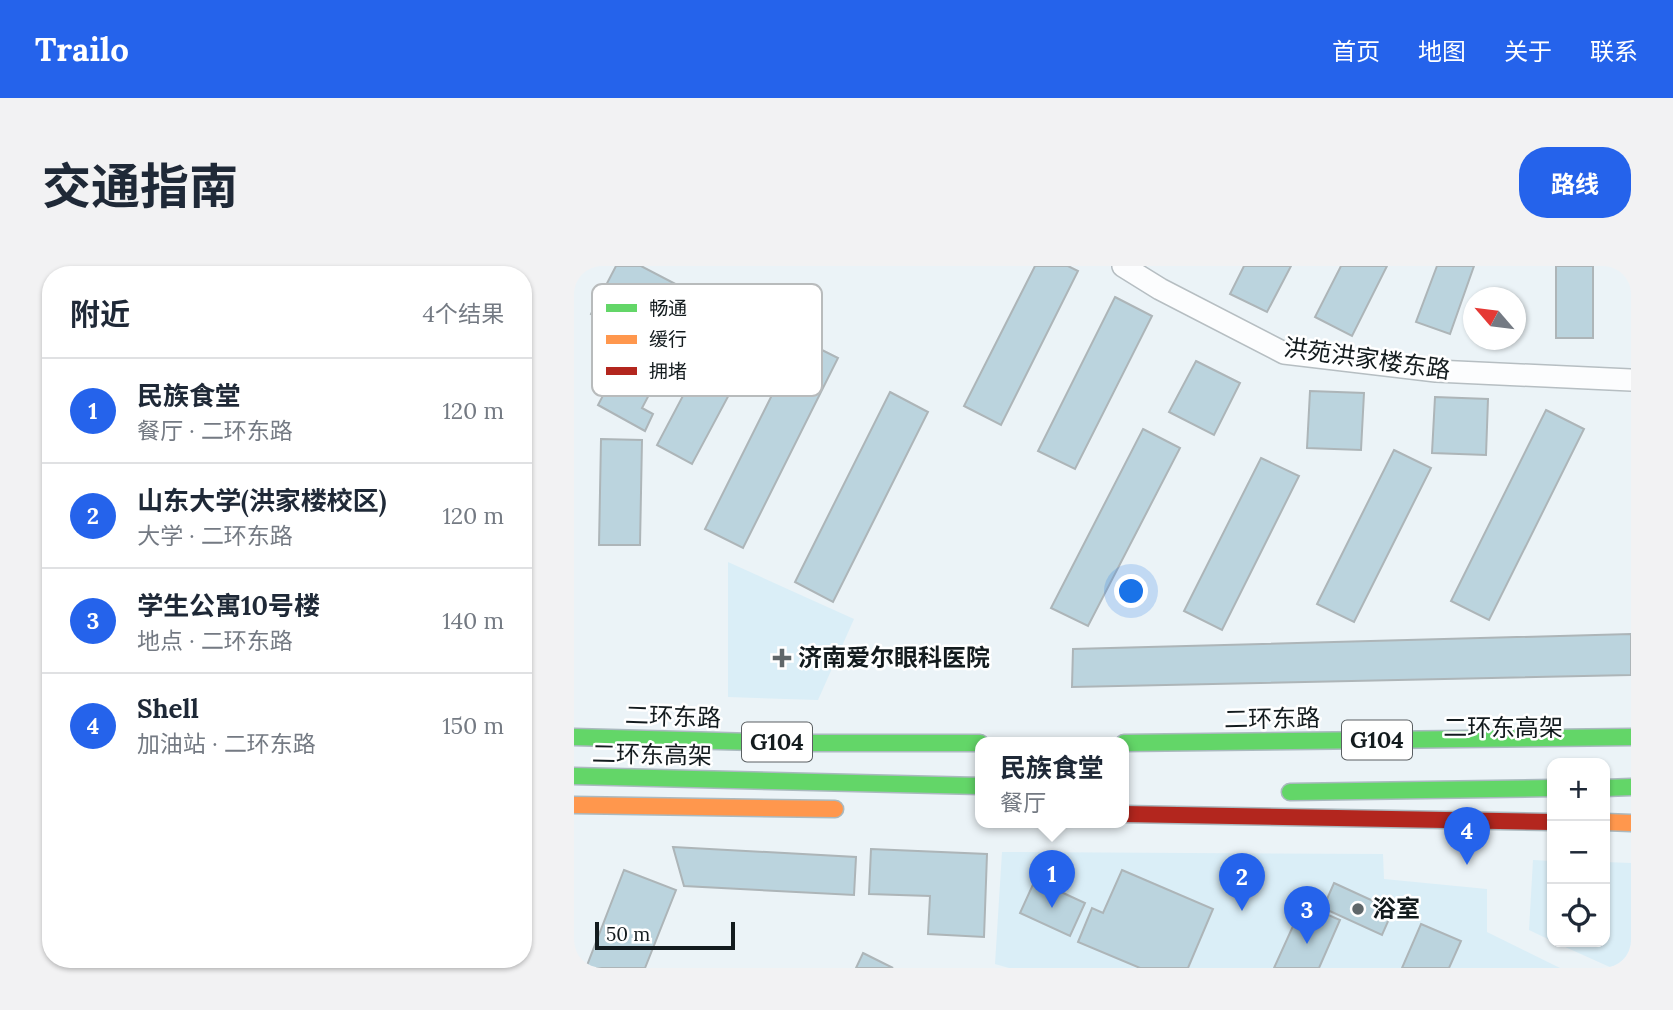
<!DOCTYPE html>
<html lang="zh">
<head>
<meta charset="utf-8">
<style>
  :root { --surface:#fff; --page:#f2f2f3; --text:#1f2937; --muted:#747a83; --line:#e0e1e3; --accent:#2563eb }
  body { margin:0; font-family:Lora,"Noto Sans SC",serif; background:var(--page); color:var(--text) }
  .controls { position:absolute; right:21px; bottom:21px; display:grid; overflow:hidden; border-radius:14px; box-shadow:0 2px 5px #0004 }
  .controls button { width:63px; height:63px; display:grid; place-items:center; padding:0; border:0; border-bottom:2px solid var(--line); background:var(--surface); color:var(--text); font:35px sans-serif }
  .compass { position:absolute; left:889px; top:21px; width:63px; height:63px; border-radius:50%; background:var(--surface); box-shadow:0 2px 5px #0004; rotate:298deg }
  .scale { position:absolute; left:21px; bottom:18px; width:140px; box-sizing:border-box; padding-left:7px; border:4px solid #131b1e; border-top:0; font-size:19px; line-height:24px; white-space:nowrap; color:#131b1e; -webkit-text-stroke:5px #fff; paint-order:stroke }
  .you { position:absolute; left:558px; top:326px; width:24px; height:24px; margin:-18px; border:5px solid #fff; border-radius:50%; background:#1a73e8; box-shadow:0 0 0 10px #1a73e833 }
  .badge { display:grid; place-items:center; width:46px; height:46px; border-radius:50%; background:var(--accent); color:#fff; font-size:23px; font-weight:700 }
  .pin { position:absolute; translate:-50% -58px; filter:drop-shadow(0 2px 4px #0008) }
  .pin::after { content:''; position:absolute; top:37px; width:24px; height:21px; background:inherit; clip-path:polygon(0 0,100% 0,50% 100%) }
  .popup { position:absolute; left:401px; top:471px; width:154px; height:91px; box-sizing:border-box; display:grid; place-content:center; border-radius:14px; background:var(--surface); filter:drop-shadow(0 2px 5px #0005); font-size:23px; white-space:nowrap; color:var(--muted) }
  .popup b { font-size:26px; color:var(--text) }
  .popup::after { content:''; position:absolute; left:50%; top:100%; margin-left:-14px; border:14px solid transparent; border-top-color:var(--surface) }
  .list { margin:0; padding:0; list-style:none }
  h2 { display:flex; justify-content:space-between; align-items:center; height:91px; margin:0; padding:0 28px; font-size:30px }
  h2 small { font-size:23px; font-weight:400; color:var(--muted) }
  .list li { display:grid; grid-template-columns:46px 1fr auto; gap:21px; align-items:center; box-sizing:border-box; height:105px; padding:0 28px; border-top:2px solid var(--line) }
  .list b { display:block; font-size:26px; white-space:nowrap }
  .list p { margin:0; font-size:23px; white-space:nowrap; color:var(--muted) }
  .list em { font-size:23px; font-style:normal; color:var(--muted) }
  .icon { flex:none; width:38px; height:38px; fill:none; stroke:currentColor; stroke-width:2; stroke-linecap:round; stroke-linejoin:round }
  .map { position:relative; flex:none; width:1057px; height:702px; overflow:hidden; border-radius:28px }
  header { display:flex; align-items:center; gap:42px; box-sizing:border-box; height:98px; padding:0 35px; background:var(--accent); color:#fff }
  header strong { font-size:33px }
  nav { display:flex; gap:38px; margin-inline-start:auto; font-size:24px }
  .intro { display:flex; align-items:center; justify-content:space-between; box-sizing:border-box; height:168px; padding:0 42px }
  h1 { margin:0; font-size:49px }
  .button { padding:18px 32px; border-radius:28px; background:var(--accent); color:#fff; font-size:24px; font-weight:700 }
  main { display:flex; gap:42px; padding:0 42px }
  aside { flex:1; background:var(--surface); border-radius:28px; box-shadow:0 2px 5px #0004 }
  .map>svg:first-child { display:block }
  .built { fill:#daeef7 }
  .building { fill:#bbd4de; stroke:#adb5b8; stroke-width:2 }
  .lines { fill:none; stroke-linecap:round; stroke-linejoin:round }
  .street-casing { stroke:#b6bec2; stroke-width:24 }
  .fast-casing { stroke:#aab9bf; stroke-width:19 }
  .slow-casing { stroke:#aab9bf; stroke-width:19 }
  .jam-casing { stroke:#aab9bf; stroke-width:19 }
  .street { stroke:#fcfdfe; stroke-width:21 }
  .fast { stroke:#63d668; stroke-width:16 }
  .slow { stroke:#ff974d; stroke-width:16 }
  .jam { stroke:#b3261e; stroke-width:16 }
  .poi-dot { fill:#5f676a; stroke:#fff; stroke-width:2.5 }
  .labels { text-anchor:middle; stroke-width:5; stroke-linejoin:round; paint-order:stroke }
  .shield { fill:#fff; stroke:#5a5f62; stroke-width:2 }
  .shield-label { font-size:23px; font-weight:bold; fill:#131b1e }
  .street-label { font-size:24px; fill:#131b1e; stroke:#fff }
  .poi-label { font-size:24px; font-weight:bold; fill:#131b1e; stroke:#fff; text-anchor:start }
  .key { fill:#fff; stroke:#b8bbbc; stroke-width:2 }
  .key-label { font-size:19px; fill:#131b1e }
</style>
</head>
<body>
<header>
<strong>Trailo</strong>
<nav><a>首页</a><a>地图</a><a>关于</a><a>联系</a></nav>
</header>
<div class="intro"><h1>交通指南</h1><a class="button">路线</a></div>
<main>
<aside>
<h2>附近<small>4个结果</small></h2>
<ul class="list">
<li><span class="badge">1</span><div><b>民族食堂</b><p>餐厅 · 二环东路</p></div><em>120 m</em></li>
<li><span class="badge">2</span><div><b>山东大学(洪家楼校区)</b><p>大学 · 二环东路</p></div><em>120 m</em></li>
<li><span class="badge">3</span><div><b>学生公寓10号楼</b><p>地点 · 二环东路</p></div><em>140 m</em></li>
<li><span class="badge">4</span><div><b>Shell</b><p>加油站 · 二环东路</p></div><em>150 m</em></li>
</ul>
</aside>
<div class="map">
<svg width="1057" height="702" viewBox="0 0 1057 702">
  <rect width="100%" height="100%" fill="#ebf3f7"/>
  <!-- built -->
  <g class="built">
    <path d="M154,296L280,353L244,434L154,431Z"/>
    <path d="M428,586L809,588L810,613L913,623V666L986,702H435L421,698Z"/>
    <path d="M959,594L978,595V675L955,664Z"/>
    <path d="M1031,596L1057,597V702H1038L980,676H1031Z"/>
  </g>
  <!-- building -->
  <g class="building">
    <path d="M42,0H67L113,24L82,84L95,91L68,142L79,148L71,165L24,139L34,120L20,112L46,63L17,48Z"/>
    <path d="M461,0H494L504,5L427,159L390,140Z"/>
    <path d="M670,0H717L693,46L656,28Z"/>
    <path d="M767,0H813L778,70L741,51Z"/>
    <path d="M863,0H900L876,68L842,56Z"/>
    <rect x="982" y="0" width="37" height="72"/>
    <path d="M541,31L578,50L501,203L464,185Z"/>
    <path d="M152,48L188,67L118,198L83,179Z"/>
    <path d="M226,73L264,92L169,282L131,263Z"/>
    <path d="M622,95L666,117L640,169L595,146Z"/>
    <path d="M736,125L790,127L787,184L733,182Z"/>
    <path d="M316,126L354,146L259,336L221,316Z"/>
    <path d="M861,131L914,133L912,189L858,187Z"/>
    <path d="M972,144L1010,163L915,354L877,335Z"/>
    <path d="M569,163L606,182L514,360L477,342Z"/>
    <path d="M27,173L68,174L66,279H25Z"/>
    <path d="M820,184L857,202L780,356L743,338Z"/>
    <path d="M687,192L725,210L648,364L610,345Z"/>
    <path d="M1057,368V409L498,421L499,383Z"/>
    <path d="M99,581L282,591L280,629L110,620Z"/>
    <path d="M297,583L413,588L410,671L354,668L356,630L295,628Z"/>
    <path d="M50,604L102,624L71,702H12Z"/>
    <path d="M548,604L639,643L614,702H566L504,676L518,642L529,647Z"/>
    <path d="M461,614L511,637L496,670L446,647Z"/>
    <path d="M760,617L819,644L808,669L749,642Z"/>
    <path d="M729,638L766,654L745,702H700Z"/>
    <path d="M847,658L887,675L875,702H828Z"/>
    <path d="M289,687L319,702H282Z"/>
  </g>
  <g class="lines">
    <defs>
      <path id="street" d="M549,0L586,23L710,87L862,105L1057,114"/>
      <g id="fast">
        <path d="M0,471L222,477H406"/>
        <path d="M550,477L1057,471"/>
        <path d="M0,510L406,520"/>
        <path d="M1031,522L1057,521"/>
        <path d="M716,526L978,522"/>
      </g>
      <g id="slow">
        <path d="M0,539L261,543"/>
        <path d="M1031,556L1057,557"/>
      </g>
      <path id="jam" d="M550,548L978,556"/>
    </defs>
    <!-- street casing -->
    <use href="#street" class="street-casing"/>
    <!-- fast casing -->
    <use href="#fast" class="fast-casing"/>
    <!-- slow casing -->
    <use href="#slow" class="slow-casing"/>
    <!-- jam casing -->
    <use href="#jam" class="jam-casing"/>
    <!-- street -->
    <use href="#street" class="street"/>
    <!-- fast -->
    <use href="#fast" class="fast"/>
    <!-- slow -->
    <use href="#slow" class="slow"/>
    <!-- jam -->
    <use href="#jam" class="jam"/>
  </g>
  <!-- markers -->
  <g class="poi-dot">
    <path d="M204.5 381.5h7v7h7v7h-7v7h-7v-7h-7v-7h7z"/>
    <circle cx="784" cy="643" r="7"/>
  </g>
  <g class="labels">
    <!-- shield labels -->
    <g class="shield">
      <rect x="768" y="454.5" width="70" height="39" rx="5"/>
      <rect x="168" y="456.5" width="70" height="39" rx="5"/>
    </g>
    <g class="shield-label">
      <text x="803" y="482">G104</text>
      <text x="203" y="484">G104</text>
    </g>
    <!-- street labels -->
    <g class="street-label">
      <text transform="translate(793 93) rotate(8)" y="8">洪苑洪家楼东路</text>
      <text transform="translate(99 451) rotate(2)" y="8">二环东路</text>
      <text transform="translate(698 453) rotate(-1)" y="8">二环东路</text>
      <text x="929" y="470">二环东高架</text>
      <text transform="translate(78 489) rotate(1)" y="8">二环东高架</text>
    </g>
    <!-- poi labels -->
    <g class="poi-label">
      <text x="224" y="400">济南爱尔眼科医院</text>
      <text x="798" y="651">浴室</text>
    </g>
  </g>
  <!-- legend -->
  <rect x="18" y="18" width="230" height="112" rx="10" class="key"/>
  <rect x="32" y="38" width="31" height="8" fill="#63d668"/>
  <rect x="32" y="69" width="31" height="9" fill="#ff974d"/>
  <rect x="32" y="101" width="31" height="8" fill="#b3261e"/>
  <g class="key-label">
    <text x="75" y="49">畅通</text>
    <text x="75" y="80">缓行</text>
    <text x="75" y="112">拥堵</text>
  </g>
</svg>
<div class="controls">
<button>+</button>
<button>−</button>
<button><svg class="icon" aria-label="locate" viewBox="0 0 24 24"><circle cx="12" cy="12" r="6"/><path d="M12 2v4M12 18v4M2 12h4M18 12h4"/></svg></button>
</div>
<svg class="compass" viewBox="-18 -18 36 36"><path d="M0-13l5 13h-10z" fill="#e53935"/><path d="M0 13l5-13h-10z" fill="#747a83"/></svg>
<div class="scale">50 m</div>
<div class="you"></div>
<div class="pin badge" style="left:478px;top:642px">1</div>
<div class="popup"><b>民族食堂</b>餐厅</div>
<div class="pin badge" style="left:668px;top:645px">2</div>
<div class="pin badge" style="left:733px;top:678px">3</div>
<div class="pin badge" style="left:893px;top:599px">4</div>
</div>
</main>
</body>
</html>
